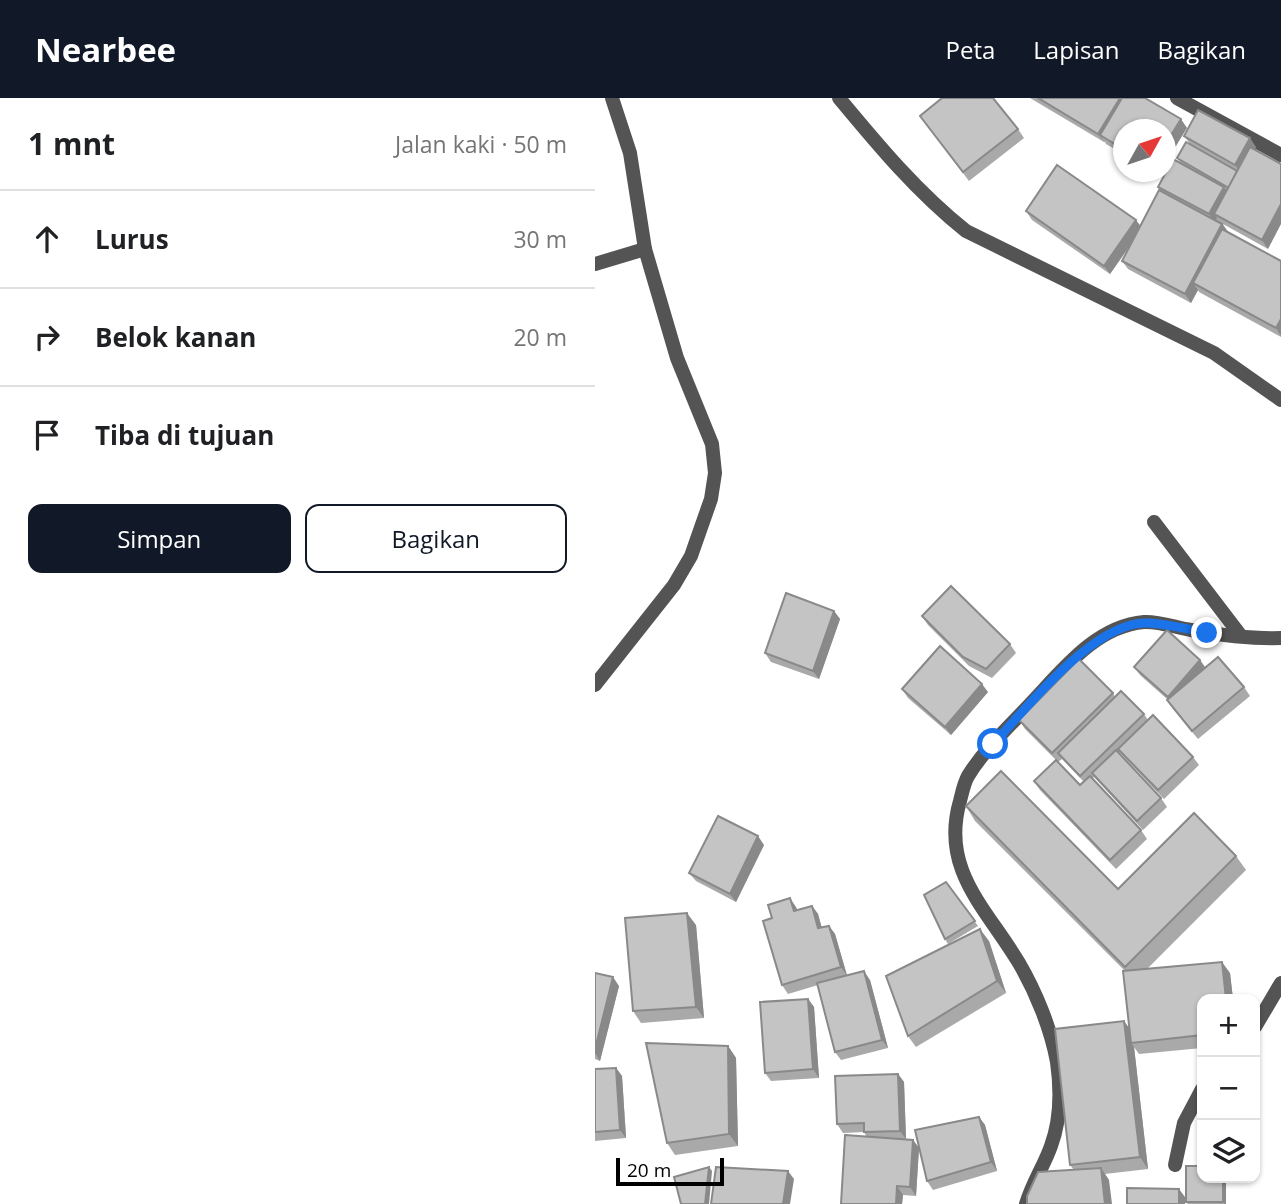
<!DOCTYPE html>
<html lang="id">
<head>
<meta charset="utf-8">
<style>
  :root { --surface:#fff; --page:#f2f2f2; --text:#202124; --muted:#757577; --line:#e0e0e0; --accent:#111827 }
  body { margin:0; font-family:"Open Sans",sans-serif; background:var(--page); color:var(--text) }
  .controls { position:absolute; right:21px; bottom:21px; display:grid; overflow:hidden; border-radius:14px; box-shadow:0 2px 5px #0004 }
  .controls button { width:63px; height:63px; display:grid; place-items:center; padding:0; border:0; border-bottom:2px solid var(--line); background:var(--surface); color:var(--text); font:35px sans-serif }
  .compass { position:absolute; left:518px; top:21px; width:63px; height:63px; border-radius:50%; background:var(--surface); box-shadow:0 2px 5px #0004; rotate:50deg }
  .scale { position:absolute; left:21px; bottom:18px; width:108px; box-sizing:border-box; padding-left:7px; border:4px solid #000; border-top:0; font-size:19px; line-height:24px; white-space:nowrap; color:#000; -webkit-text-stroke:5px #fff; paint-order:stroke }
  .stop { position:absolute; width:21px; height:21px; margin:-16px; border:5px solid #1a73e8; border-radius:50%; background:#fff }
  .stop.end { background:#1a73e8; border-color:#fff; box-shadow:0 2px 7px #0008 }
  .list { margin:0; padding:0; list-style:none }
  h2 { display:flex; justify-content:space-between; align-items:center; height:91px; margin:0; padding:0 28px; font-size:30px }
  h2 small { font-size:23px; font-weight:400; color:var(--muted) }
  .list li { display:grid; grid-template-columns:46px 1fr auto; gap:21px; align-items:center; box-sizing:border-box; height:98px; padding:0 28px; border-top:2px solid var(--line) }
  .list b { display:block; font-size:26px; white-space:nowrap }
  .list em { font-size:23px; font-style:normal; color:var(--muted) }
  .actions { display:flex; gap:14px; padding:21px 28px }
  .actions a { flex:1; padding:16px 0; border:2px solid var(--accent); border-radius:14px; text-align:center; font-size:24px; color:var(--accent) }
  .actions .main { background:var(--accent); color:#fff }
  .icon { flex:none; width:38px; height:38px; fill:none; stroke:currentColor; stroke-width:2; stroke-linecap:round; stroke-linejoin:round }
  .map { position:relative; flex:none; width:686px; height:1106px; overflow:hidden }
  header { display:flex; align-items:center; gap:42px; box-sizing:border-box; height:98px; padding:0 35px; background:var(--accent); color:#fff }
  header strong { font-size:33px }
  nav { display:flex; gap:38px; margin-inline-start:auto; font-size:24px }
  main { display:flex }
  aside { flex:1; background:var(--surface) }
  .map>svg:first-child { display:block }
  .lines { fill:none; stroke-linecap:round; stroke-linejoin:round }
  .minor { stroke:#545454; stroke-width:14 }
  .wall { fill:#a9a9a9 }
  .shaded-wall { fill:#898989 }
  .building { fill:#c4c4c4; stroke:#898989; stroke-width:2 }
  .route { stroke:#1a73e8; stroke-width:9 }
</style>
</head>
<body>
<header>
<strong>Nearbee</strong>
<nav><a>Peta</a><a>Lapisan</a><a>Bagikan</a></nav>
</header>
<main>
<aside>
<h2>1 mnt<small>Jalan kaki · 50 m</small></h2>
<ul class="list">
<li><svg class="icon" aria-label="ahead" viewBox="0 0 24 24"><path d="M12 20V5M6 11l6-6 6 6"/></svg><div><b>Lurus</b></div><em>30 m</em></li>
<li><svg class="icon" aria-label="right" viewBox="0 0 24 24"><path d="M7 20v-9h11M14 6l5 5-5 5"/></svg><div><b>Belok kanan</b></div><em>20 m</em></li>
<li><svg class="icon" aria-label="arrive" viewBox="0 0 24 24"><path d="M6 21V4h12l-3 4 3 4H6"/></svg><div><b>Tiba di tujuan</b></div></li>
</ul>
<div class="actions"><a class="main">Simpan</a><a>Bagikan</a></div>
</aside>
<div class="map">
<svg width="686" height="1106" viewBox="0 0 686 1106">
  <rect width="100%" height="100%" fill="#fff"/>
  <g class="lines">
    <!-- minor -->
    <g class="minor">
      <path d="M244,0C283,47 322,94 371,133L619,255L686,302"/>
      <path d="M582,0L686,57"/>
      <path d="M0,166L50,151"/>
      <path d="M559,424L646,538"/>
      <path d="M0,587L79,487L96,458L116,401L120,375L117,346L82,260L50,151L35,55L17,0"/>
      <path d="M660,929L686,885"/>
      <path d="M580,1067L589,1025L607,991"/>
      <path d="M431,1106C438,1083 449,1068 456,1048C466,1021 466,992 462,964C456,931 441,894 424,865C392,811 345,772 365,703C367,695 369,685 373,678C390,650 417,626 439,602C469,570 502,528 549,524C564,523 582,530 596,532C625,537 657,541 686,540"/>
    </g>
  </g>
  <!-- wall -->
  <g class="wall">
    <path d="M435,0H550L592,30L528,32V56L511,46L510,44H509Z"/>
    <path d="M331,26L423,31L429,40L374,83Z"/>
    <path d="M589,38L661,49L659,51L673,151L628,126L633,134L686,163V239L604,194L603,192L596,205L533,171L527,163L534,149L515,176L437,122L431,113L545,128L565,92L563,89L585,64L582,60L595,46Z"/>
    <path d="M239,513L245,521L224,581L176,564L170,555Z"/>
    <path d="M327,518L415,546L421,555L397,580L374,568L333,527Z"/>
    <path d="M605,562L610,569L649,589L655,598L603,641L578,611L572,601L545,577L539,569Z"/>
    <path d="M307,591L393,594L356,637L313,600Z"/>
    <path d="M518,595L520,599L549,616L553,622L598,659L604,667L569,701L529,659L525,654L524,655L566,700L572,709L548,732L499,679L497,681L546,732L552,741L521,771L445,692L439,683L485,687L489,684L467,661L463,664L430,631L424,622Z"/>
    <path d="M371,708L523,791L641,758L651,772L552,871L635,875L638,901H607V950L544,956L539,949L553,1071L510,1076L514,1082L479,1072L475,1067L535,931L530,873L380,723Z"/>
    <path d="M169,747L141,804L101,783L94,775Z"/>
    <path d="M351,784L383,828L353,846L350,841Z"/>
    <path d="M217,808L223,816L227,830L234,828L240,836L252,877L275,882L293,950L246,962L240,954L223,887L193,896L187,887L177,820L201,809L202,812Z"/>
    <path d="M101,827L109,920L46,925L38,913Z"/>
    <path d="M394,843L411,895L321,949L313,938Z"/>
    <path d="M0,875L24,888L5,963L0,961Z"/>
    <path d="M213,901L219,909L224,980L176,983L170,975Z"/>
    <path d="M133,948L141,960L143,1048L80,1057L72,1045Z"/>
    <path d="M21,970L27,978L31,1040L0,1043V971Z"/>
    <path d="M303,976L309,984L311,1041L318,1042L324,1050L321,1098L308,1097L307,1106L269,1034L248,1035L242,1026Z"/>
    <path d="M384,1019L390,1027L402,1073L338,1092L332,1083Z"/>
    <path d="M607,1080H631V1106H593L591,1104Z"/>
  </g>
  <!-- shaded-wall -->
  <g class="shaded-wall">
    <path d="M525,0H536L505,37L509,44L503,36Z"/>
    <path d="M586,21L592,30L570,66V47Z"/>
    <path d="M655,40L661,49L646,75L640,67Z"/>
    <path d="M629,89L635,97L619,116L622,120L620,125L614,116Z"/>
    <path d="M686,106V126L673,151L667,142Z"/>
    <path d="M541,122L547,130L515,176L509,168Z"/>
    <path d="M627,126L633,134L598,185L603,192L596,205L590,196Z"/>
    <path d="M686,221V238L681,230Z"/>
    <path d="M239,513L245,521L224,581L218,573Z"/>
    <path d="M605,562L611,571L579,607L573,599Z"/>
    <path d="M387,586L393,594L356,637L350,629Z"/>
    <path d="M163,738L169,747L141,804L135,796Z"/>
    <path d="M195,800L201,809L205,822L199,813Z"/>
    <path d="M217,808L223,816L229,839L223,830Z"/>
    <path d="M92,815L101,827L109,920L101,909Z"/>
    <path d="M234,828L240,836L252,878L246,869Z"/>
    <path d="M385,831L394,843L411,895L402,883Z"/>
    <path d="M627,864L635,875L638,901H631Z"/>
    <path d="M269,873L275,882L293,950L287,942Z"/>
    <path d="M18,879L24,888L5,963L0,955V951Z"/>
    <path d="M213,901L219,909L224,980L218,971Z"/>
    <path d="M529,923L538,935L536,945L539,949L553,1071L545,1059Z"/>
    <path d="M133,948L141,960L143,1048L134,1036Z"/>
    <path d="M21,970L27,978L31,1040L25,1032Z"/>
    <path d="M303,976L309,984L311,1041L305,1033Z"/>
    <path d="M384,1019L390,1027L402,1073L396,1064Z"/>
    <path d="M318,1042L324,1050L321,1098L315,1089Z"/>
    <path d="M114,1069L117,1073L114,1106H110Z"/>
    <path d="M506,1070L514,1082L517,1106H510Z"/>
    <path d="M193,1073L199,1081L195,1106H188Z"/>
    <path d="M628,1080H631V1106H630L628,1104Z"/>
    <path d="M302,1088L308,1097L307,1106H301Z"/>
    <path d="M584,1091L590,1099V1106H584Z"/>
  </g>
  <!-- building -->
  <g class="building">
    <path d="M347,0H398L423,31L368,74L325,18Z"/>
    <path d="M443,0H525L503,36Z"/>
    <path d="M527,0H550L586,21L570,47V32H528V51L505,37Z"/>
    <path d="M603,12L655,40L640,67L589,38Z"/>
    <path d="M591,44L642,73L634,90L582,60Z"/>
    <path d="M655,49L686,66V106L667,142L619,116Z"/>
    <path d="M578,61L629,89L614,116L563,89Z"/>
    <path d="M462,67L541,122L509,168L431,113Z"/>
    <path d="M564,92L627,126L590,196L527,163Z"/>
    <path d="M627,131L686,163V221L681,230L598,185Z"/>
    <path d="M356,488L415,546L391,571L368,559L327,518Z"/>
    <path d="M191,495L239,513L218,573L170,555Z"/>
    <path d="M572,532L605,562L573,599L539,569Z"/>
    <path d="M345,548L387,586L350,629L307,591Z"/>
    <path d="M623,559L649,589L597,633L572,602Z"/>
    <path d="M484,561L518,595L457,655L424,622Z"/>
    <path d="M526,593L549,616L485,678L463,655Z"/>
    <path d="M558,617L598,659L563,692L523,651Z"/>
    <path d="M521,652L566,700L542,723L497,675Z"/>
    <path d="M461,662L485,687L495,678L546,732L515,762L439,683Z"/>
    <path d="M406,673L523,791L599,715L641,758L530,869L371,708Z"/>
    <path d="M123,718L163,738L135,796L94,775Z"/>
    <path d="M351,784L380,823L350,841L329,797Z"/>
    <path d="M195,800L199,813L217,808L223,830L234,828L246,869L187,887L168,823L177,820L173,807Z"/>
    <path d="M92,815L101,909L38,913L30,820Z"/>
    <path d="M385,831L402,883L313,938L291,878Z"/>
    <path d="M627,864L631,901H607V937L536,945L528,873Z"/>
    <path d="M269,873L287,942L240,954L222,885Z"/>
    <path d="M0,875L18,879L0,951Z"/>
    <path d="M213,901L218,971L170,975L165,904Z"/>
    <path d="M529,923L545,1059L475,1067L460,931Z"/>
    <path d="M51,945L133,948L134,1036L72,1045Z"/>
    <path d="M21,970L25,1032L0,1034V971Z"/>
    <path d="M303,976L305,1033L269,1034V1025L242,1026L240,978Z"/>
    <path d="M384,1019L396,1064L332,1083L320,1032Z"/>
    <path d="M250,1037L318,1042L315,1089L302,1088L301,1106H246Z"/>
    <path d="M591,1068H607V1080H628V1104H591Z"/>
    <path d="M114,1069L110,1106H86L79,1079Z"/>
    <path d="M121,1069L193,1073L188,1106H116Z"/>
    <path d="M506,1070L510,1106H432V1098L443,1074Z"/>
    <path d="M532,1090L584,1091V1106H532Z"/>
  </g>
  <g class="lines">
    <!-- route -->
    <path class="route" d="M398,646C432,610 500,522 553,525C572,526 593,531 612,535"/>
  </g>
</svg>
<div class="controls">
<button>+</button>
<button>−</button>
<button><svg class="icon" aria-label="layers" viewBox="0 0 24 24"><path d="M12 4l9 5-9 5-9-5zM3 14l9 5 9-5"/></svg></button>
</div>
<svg class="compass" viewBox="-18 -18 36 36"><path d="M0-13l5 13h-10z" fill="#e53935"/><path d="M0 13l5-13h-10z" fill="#757577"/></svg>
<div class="scale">20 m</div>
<div class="stop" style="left:398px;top:646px"></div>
<div class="stop end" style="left:612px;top:535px"></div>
</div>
</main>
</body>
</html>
